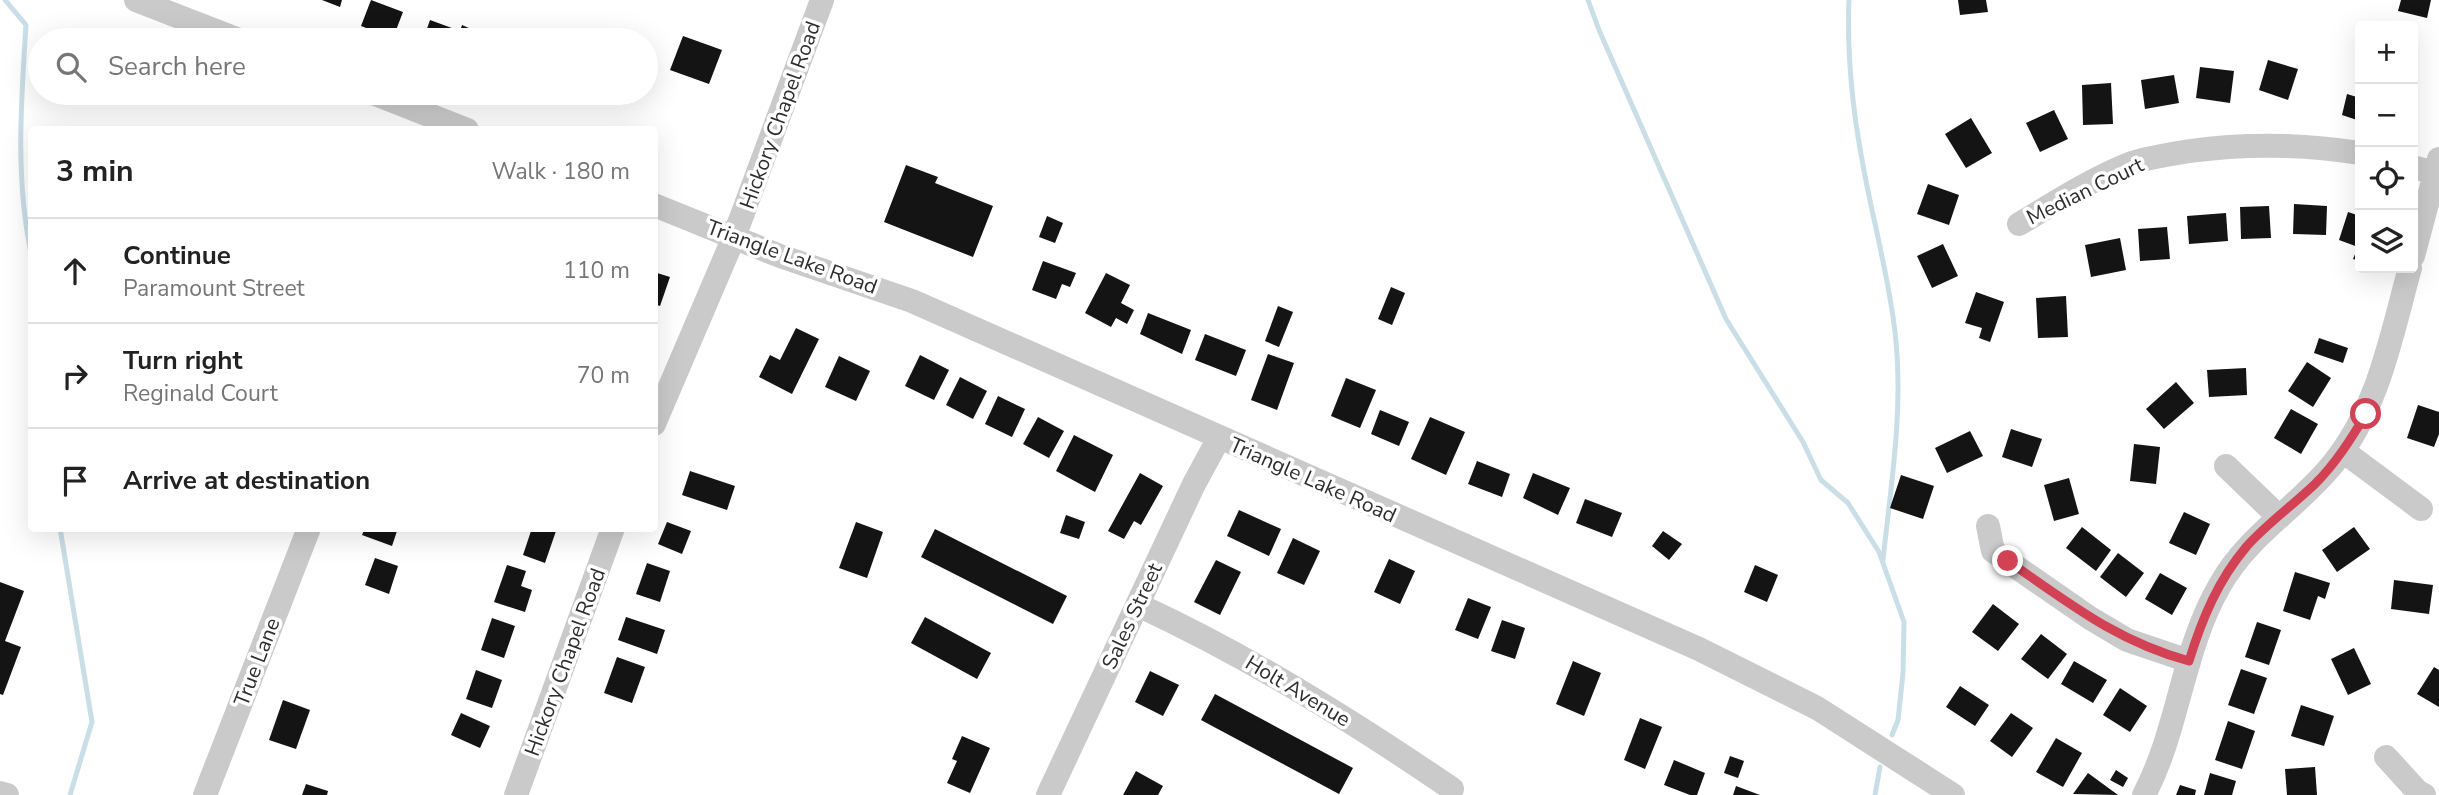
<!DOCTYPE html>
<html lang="en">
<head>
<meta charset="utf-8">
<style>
  :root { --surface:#fff; --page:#f6f6f6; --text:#222; --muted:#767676; --line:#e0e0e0 }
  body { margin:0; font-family:"Nunito Sans",sans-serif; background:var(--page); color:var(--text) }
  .controls { position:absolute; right:21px; top:21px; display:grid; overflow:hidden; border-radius:7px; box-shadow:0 7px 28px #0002 }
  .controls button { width:63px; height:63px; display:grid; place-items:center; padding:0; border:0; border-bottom:2px solid var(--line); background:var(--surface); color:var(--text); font:35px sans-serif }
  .stop { position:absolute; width:21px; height:21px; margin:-16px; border:5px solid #d34154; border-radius:50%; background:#fff }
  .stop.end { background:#d34154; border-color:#fff; box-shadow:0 2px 7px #0008 }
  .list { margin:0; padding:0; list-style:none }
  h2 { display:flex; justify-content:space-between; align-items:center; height:91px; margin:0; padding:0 28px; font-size:30px }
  h2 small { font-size:23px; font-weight:400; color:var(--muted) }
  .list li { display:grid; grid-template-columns:46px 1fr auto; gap:21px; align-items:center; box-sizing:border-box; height:105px; padding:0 28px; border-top:2px solid var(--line) }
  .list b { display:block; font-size:26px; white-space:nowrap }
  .list p { margin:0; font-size:23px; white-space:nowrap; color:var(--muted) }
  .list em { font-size:23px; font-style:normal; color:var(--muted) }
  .icon { flex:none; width:38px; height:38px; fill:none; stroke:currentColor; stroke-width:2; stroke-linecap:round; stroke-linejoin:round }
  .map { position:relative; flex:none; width:2439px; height:795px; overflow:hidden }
  .search { position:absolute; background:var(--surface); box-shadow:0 7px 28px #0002; left:28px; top:28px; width:630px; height:77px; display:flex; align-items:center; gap:18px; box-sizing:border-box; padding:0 24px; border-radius:38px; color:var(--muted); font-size:26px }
  .panel { position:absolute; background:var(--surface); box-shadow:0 7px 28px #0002; left:28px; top:126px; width:630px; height:406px; border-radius:7px }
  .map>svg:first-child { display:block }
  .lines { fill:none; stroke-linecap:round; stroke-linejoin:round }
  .stream { stroke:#cadee7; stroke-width:5 }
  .building { fill:#141414 }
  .minor { stroke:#cacaca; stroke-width:24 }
  .route { stroke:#d34154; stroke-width:9 }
  .labels { text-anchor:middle; stroke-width:7; stroke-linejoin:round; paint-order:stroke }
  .street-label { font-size:21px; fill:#2d2d2d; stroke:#fff }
</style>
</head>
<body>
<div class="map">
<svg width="2439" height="795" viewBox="0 0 2439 795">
  <rect width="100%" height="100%" fill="#fff"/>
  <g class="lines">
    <!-- stream -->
    <g class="stream">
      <path d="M5,0L26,25C21,103 15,181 32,258"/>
      <path d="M1588,0L1599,30L1726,319L1803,442L1821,480L1848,503L1879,552L1904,622L1903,673L1898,720L1892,735"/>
      <path d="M1849,0C1847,51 1852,104 1861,154C1871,214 1888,271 1895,332C1904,408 1891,484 1883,560"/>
      <path d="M60,528L92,722L70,795"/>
      <path d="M1875,795L1880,767"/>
    </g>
  </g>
  <!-- building -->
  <g class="building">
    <path d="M322,0H342L340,7Z"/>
    <path d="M371,0L403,12L393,38L361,26Z"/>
    <path d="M1958,0H1986L1988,12L1960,15Z"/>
    <path d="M2401,0H2431L2427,18L2398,11Z"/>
    <path d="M430,20L460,31L462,25L471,29L466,40H423Z"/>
    <path d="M683,36L722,50L709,84L670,70Z"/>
    <path d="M2413,45L2418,46L2414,62H2413Z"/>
    <path d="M2268,60L2298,69L2288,100L2259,90Z"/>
    <path d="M2200,67L2234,71L2230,103L2196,98Z"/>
    <path d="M2174,75L2179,103L2145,109L2141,80Z"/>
    <path d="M2111,83L2113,124L2083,125L2082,85Z"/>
    <path d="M2347,94L2360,98V121L2342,115Z"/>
    <path d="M2054,110L2068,139L2040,152L2026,123Z"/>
    <path d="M1971,118L1992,153L1966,168L1945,134Z"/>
    <path d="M906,165L938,177L935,183L993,206L973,257L884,222Z"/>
    <path d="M1928,184L1959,195L1949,225L1917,214Z"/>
    <path d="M2294,204L2327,206L2326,235L2293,234Z"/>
    <path d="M2269,206L2271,238L2241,239L2240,207Z"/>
    <path d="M2348,212L2360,216V261L2353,259L2358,247L2339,240Z"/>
    <path d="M2226,213L2228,241L2189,244L2187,216Z"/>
    <path d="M1047,216L1063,223L1055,243L1039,237Z"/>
    <path d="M2167,227L2170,259L2140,261L2138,229Z"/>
    <path d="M2120,238L2126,270L2091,277L2085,245Z"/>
    <path d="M1943,244L1958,276L1932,288L1917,256Z"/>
    <path d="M1043,261L1076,273L1070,287L1062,284L1056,299L1032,290Z"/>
    <path d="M654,272L670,277L660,306L654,304Z"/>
    <path d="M1106,273L1130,285L1121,303L1134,310L1127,324L1116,318L1111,327L1085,313Z"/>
    <path d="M1391,287L1405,293L1392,325L1378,319Z"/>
    <path d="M1976,292L2004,302L1990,342L1979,338L1982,328L1965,323Z"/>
    <path d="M2066,296L2068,337L2038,338L2036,298Z"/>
    <path d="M1278,306L1293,312L1279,347L1265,341Z"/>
    <path d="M1148,313L1191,330L1182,354L1140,334Z"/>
    <path d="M796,328L819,339L792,394L759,377L770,355L780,360Z"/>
    <path d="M1205,334L1246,350L1236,376L1195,360Z"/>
    <path d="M2319,338L2348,348L2343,363L2314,353Z"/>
    <path d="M1268,354L1294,363L1277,410L1251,400Z"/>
    <path d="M920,355L949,370L934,400L905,386Z"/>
    <path d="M839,356L870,371L856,401L825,387Z"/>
    <path d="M2307,362L2331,378L2313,407L2288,391Z"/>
    <path d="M2246,368L2247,395L2209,397L2207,370Z"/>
    <path d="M960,377L987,391L973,419L946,405Z"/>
    <path d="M1346,378L1376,390L1360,428L1331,416Z"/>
    <path d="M2176,382L2194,403L2164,429L2146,409Z"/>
    <path d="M998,396L1025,409L1012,437L985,424Z"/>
    <path d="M2418,405L2439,412V434L2434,447L2407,438Z"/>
    <path d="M2291,409L2318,424L2301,454L2274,438Z"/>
    <path d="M1380,410L1409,422L1399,446L1371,434Z"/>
    <path d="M1038,417L1064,431L1049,458L1023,444Z"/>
    <path d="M1430,417L1465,432L1446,475L1411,459Z"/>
    <path d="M2011,429L2042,439L2032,467L2002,457Z"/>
    <path d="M1970,431L1983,456L1947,473L1935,448Z"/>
    <path d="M1074,435L1113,455L1095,492L1056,471Z"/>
    <path d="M2134,444L2160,447L2156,484L2130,481Z"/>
    <path d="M1477,461L1510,474L1502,497L1468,484Z"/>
    <path d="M690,471L735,486L727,510L682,495Z"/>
    <path d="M1140,473L1163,486L1141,525L1134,521L1124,539L1108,531Z"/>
    <path d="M1533,473L1570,488L1558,515L1523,498Z"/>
    <path d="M1901,475L1934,486L1923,519L1890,508Z"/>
    <path d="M2069,478L2079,514L2054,521L2044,485Z"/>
    <path d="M1585,499L1622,513L1612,537L1576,523Z"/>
    <path d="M1239,510L1281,529L1269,556L1227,536Z"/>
    <path d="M2184,512L2210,524L2196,555L2169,543Z"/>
    <path d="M1066,515L1085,522L1079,539L1060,533Z"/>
    <path d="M667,522L691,531L682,554L658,544Z"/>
    <path d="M856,522L883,532L867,578L839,568Z"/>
    <path d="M2082,527L2111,550L2096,571L2066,548Z"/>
    <path d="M2354,527L2370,549L2337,572L2322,550Z"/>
    <path d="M365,528H398L392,546L362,535Z"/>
    <path d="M532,528H557L545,563L523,555Z"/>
    <path d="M935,529L1067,596L1053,624L921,557Z"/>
    <path d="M1663,531L1682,544L1669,560L1652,546Z"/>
    <path d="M1293,538L1320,551L1304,585L1277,573Z"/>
    <path d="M2118,553L2144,573L2126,597L2100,577Z"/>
    <path d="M375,558L398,566L389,594L365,585Z"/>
    <path d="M1389,559L1415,571L1400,604L1374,592Z"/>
    <path d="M1216,560L1241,572L1220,615L1194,602Z"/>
    <path d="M647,563L670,571L660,602L636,594Z"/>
    <path d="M507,565L526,571L521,586L532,590L525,612L494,602Z"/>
    <path d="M1755,565L1778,575L1767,602L1744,592Z"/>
    <path d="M2295,572L2330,583L2325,599L2318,596L2310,620L2283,611Z"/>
    <path d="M2160,573L2187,588L2172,615L2145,599Z"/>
    <path d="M2394,580L2433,585L2429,614L2391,609Z"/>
    <path d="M0,582L24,591L5,641L21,647L3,695L0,694Z"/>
    <path d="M1468,598L1491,607L1478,639L1455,630Z"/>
    <path d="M1993,604L2019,624L1998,651L1972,632Z"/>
    <path d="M626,617L665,630L657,654L618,640Z"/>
    <path d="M925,617L991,653L977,679L911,643Z"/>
    <path d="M492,618L515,626L504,658L481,650Z"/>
    <path d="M1502,620L1525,628L1515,659L1491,651Z"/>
    <path d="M2257,622L2281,630L2269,665L2245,657Z"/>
    <path d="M2041,634L2067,654L2048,679L2021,659Z"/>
    <path d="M2354,648L2371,684L2348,695L2331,659Z"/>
    <path d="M617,657L645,667L632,703L604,693Z"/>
    <path d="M1573,661L1601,673L1584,716L1556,704Z"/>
    <path d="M2074,661L2107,680L2093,703L2061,684Z"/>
    <path d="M2434,667L2439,670V707L2417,694Z"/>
    <path d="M2241,669L2267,678L2254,714L2228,705Z"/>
    <path d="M476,670L502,680L492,708L466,699Z"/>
    <path d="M1150,671L1179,685L1163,716L1135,702Z"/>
    <path d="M1960,686L1989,705L1975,726L1946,707Z"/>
    <path d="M2120,688L2147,706L2130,732L2103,715Z"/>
    <path d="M1215,694L1353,768L1339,794L1201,720Z"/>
    <path d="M283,700L310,710L296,749L269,740Z"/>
    <path d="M2301,705L2334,716L2324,746L2291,736Z"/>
    <path d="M461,713L490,726L480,748L451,735Z"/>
    <path d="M2011,713L2033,728L2012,757L1990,741Z"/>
    <path d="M1640,718L1662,727L1645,769L1624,760Z"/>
    <path d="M2228,721L2255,731L2242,769L2215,760Z"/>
    <path d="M962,736L990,748L970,793L947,783L957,761L952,759Z"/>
    <path d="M2056,738L2082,753L2063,787L2036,772Z"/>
    <path d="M1730,756L1744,761L1738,778L1724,773Z"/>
    <path d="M1674,760L1705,773L1697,795H1690L1664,785Z"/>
    <path d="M2315,767L2317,795H2287L2285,769Z"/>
    <path d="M2116,770L2128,778L2123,787L2110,780Z"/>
    <path d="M1136,771L1163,786L1158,795H1123Z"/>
    <path d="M2088,773L2118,795L2073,794Z"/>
    <path d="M2210,773L2236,781L2232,795H2204Z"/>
    <path d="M306,784L328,791L327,795H302Z"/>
    <path d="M2180,785L2196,790L2195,795H2176Z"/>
    <path d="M1736,786L1760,795H1733Z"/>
  </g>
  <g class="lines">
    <!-- minor -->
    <g class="minor">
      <path d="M136,0L239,40"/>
      <path d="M373,93L467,130"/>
      <path d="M2413,167L2435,173"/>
      <path d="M654,205L780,256L912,301L1699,649L1817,708L1953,795"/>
      <path d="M2019,224C2055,203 2093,178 2132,163C2150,157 2171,154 2190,151C2248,143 2303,144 2360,153"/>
      <path d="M2413,256L2439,159"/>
      <path d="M654,424L734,237L822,0"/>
      <path d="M2343,451L2421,509"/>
      <path d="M2226,466L2278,516"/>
      <path d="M1988,526L1993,551L2090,618L2127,640L2189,661"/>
      <path d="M1138,605C1248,656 1351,720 1452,789"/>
      <path d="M2386,757L2418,792L2424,795"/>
      <path d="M0,793L7,795"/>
      <path d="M205,795L309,528"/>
      <path d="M516,795L613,528"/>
      <path d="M1048,795L1194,484L1219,438"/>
      <path d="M2144,795C2179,729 2182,650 2220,585C2248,535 2297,508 2332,465C2379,408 2391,336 2410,268"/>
    </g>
  </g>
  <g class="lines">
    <!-- route -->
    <path class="route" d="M2008,561C2069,603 2116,641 2189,661C2202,619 2218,580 2247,546C2268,523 2293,505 2315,484C2336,463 2351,439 2366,414"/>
  </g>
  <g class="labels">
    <!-- street labels -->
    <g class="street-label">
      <text transform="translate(780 115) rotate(-70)" y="7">Hickory Chapel Road</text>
      <text transform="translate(2085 191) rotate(-26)" y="7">Median Court</text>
      <text transform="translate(792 257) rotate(20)" y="7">Triangle Lake Road</text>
      <text transform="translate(1313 480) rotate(24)" y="7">Triangle Lake Road</text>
      <text transform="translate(1132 616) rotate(-65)" y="7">Sales Street</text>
      <text transform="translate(257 662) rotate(-69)" y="7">True Lane</text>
      <text transform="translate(565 662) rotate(-70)" y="7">Hickory Chapel Road</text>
      <text transform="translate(1298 691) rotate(31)" y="7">Holt Avenue</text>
    </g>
  </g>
</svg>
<div class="controls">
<button>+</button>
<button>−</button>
<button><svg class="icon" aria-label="locate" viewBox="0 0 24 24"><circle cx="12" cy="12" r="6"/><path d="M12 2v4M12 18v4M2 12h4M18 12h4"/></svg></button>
<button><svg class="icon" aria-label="layers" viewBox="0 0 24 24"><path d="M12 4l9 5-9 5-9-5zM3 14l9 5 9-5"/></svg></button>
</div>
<div class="stop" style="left:2366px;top:414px"></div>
<div class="stop end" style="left:2008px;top:561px"></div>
<div class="search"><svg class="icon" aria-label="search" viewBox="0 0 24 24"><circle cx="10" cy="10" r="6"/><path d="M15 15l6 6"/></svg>Search here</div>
<section class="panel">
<h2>3 min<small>Walk · 180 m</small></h2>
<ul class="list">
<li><svg class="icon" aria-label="ahead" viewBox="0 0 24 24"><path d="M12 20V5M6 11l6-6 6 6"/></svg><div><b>Continue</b><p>Paramount Street</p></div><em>110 m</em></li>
<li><svg class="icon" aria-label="right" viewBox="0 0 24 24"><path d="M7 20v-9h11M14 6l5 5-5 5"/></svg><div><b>Turn right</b><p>Reginald Court</p></div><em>70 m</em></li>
<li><svg class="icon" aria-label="arrive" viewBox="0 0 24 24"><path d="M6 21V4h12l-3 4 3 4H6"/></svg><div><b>Arrive at destination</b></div></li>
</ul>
</section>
</div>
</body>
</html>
